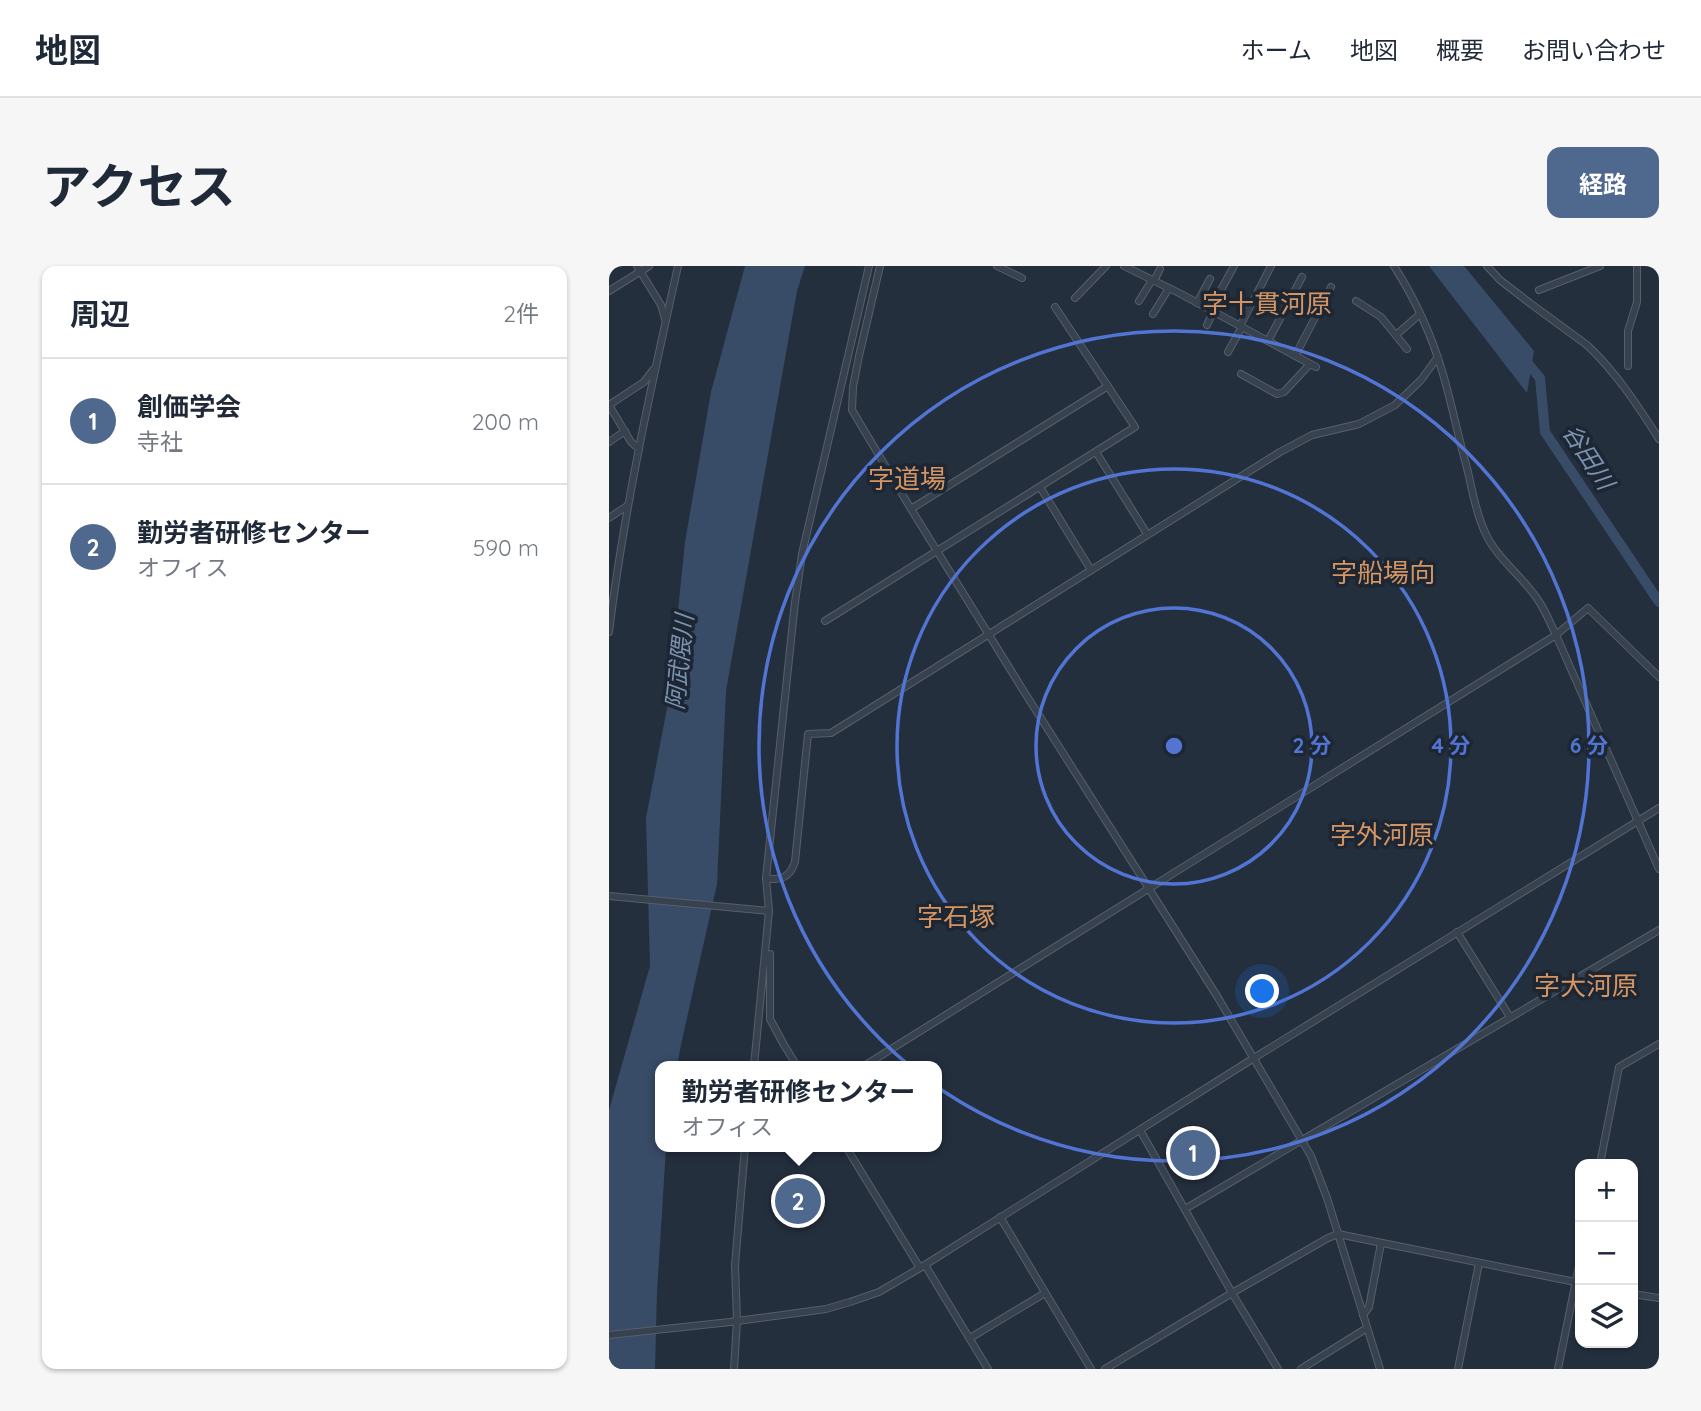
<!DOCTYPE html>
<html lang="ja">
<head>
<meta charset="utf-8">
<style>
  :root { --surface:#fff; --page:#f6f6f7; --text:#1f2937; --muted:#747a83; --line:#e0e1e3; --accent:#4f688e }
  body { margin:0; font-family:Quicksand,"Noto Sans JP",sans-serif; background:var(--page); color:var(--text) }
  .controls { position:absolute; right:21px; bottom:21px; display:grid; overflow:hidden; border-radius:14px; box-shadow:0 2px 5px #0004 }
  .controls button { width:63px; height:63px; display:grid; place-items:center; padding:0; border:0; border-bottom:2px solid var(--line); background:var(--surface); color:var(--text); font:35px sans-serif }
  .you { position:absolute; left:654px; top:726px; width:24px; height:24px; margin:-18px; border:5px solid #fff; border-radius:50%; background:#1a73e8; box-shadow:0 0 0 10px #1a73e833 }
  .badge { display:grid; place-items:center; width:46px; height:46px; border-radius:50%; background:var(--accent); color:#fff; font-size:23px; font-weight:700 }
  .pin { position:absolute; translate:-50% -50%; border:4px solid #fff; box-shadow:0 2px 7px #0006 }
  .popup { position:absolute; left:46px; top:795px; width:287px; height:91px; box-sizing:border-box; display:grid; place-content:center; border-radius:14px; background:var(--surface); filter:drop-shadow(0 2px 5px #0005); font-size:23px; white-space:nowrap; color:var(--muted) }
  .popup b { font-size:26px; color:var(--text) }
  .popup::after { content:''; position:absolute; left:50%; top:100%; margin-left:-14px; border:14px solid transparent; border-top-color:var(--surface) }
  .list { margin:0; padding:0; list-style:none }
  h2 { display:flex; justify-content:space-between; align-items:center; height:91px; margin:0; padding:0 28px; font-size:30px }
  h2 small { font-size:23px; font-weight:400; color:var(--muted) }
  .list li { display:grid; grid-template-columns:46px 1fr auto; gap:21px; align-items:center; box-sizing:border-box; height:126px; padding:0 28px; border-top:2px solid var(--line) }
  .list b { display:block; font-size:26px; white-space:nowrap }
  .list p { margin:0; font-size:23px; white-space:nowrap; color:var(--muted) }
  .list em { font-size:23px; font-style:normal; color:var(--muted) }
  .icon { flex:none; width:38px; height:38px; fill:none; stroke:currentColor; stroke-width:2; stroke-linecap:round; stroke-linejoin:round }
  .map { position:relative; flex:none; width:1050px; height:1103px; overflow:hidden; border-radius:14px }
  header { display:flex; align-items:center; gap:42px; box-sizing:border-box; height:98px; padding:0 35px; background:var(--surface); border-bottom:2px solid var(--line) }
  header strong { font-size:33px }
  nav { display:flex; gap:38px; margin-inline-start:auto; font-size:24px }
  .intro { display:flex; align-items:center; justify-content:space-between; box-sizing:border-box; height:168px; padding:0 42px }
  h1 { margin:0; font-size:49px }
  .button { padding:18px 32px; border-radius:14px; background:var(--accent); color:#fff; font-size:24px; font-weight:700 }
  main { display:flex; gap:42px; padding:0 42px }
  aside { flex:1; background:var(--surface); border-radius:14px; box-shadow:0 2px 5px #0004 }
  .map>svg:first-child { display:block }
  .water { fill:#394c67 }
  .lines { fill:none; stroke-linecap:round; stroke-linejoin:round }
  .river { stroke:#394c67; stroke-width:10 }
  .minor-casing { stroke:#565f6c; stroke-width:8 }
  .minor { stroke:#38414e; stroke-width:6 }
  .ring { fill:none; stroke:#5274d3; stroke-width:3.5 }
  .labels { text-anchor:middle; stroke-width:7; stroke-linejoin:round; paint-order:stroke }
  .water-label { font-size:24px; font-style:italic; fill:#7c92b1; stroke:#1d2633 }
  .quarter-label { font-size:26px; fill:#d59563; stroke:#1d2633 }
  .centre { fill:#5274d3; stroke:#1d2633; stroke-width:3.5 }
  .ring-label { font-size:21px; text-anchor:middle; font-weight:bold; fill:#5274d3; stroke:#1d2633; stroke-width:7; stroke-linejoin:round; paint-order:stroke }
</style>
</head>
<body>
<header>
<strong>地図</strong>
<nav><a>ホーム</a><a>地図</a><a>概要</a><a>お問い合わせ</a></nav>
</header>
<div class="intro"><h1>アクセス</h1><a class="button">経路</a></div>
<main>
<aside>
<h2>周辺<small>2件</small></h2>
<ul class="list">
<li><span class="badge">1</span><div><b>創価学会</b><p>寺社</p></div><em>200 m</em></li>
<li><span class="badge">2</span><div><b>勤労者研修センター</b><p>オフィス</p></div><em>590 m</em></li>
</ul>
</aside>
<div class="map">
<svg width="1050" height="1103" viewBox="0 0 1050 1103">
  <rect width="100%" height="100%" fill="#242f3e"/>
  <!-- water -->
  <g class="water">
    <path d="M136,0H196L188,25L117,425L108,618L73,774L68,800H51V881H57L48,1026L46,1103H0V844L41,700L37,552L60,432L76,276L102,126Z"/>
    <path d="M820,0H855L925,85L918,127Z"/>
  </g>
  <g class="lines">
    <!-- river -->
    <path class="river" d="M915,93L931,112L936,166L1050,336"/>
    <defs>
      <g id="minor">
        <path d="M28,0L52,39L56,53"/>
        <path d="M271,0L250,90L244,121L243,144L302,243L414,424L608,730L702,890L718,932L771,1103"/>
        <path d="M388,0L413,12"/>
        <path d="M515,0L572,28L707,101"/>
        <path d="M785,0C806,33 823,70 834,108C843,139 849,170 858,202C863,222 866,244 875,264C886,291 911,308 927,331C936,343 941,357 947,369L1050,603"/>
        <path d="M878,0L891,14L922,38L978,79C1007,106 1029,140 1050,173"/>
        <path d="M545,15L551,3"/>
        <path d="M930,24L991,0"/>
        <path d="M0,25L40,0"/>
        <path d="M466,32L497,0"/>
        <path d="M530,35L543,14"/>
        <path d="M747,35L772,51L798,83"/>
        <path d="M588,37L601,13"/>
        <path d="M601,44L625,0"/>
        <path d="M544,48L560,22"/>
        <path d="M598,59L604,46"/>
        <path d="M631,60L662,0"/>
        <path d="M787,69L811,48"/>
        <path d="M659,75L693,11"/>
        <path d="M619,86L633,61"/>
        <path d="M686,90L722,21"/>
        <path d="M1019,100V65L1028,36V0"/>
        <path d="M632,108L668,128L675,126L701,98"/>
        <path d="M0,139L35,116L44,104"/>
        <path d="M0,139L22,176L30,183"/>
        <path d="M0,176L16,165"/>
        <path d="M487,186L538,268"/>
        <path d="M431,221L482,304"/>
        <path d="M302,243L499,120"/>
        <path d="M0,252L18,240"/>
        <path d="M216,355L526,161L446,41"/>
        <path d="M0,366C15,243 42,121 69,0"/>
        <path d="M157,612C172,615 181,611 186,596L199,468L222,467L671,186L703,169L750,158L786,139L812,114L828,92"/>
        <path d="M0,630L160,645"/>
        <path d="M848,666L901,751"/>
        <path d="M161,688V753L175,779L188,800"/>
        <path d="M145,800L160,645L157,612L186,336L193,288L260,0"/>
        <path d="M255,800L947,369L979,342L1050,411"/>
        <path d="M531,864L623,1027L669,1103"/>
        <path d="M237,881L311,1002"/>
        <path d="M991,898L1010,801L1050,778"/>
        <path d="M576,943L1050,664"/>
        <path d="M391,951L482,1103"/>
        <path d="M316,999L379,1103"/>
        <path d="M1024,1028L1050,1032"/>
        <path d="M754,1049L760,1041L772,977"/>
        <path d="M0,1069L121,1056L217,1043L241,1036L270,1026L311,1002L645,792L1050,542"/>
        <path d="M361,1072L436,1027"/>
        <path d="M125,1103L128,1055L126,999L136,881"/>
        <path d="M496,1103L623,1027L719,972L729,968L971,1017"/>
        <path d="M692,1103L758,1062"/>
        <path d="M849,1103L870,997"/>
        <path d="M949,1103L971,995"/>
      </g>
    </defs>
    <!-- minor casing -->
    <use href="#minor" class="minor-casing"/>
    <!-- minor -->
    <use href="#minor" class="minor"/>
  </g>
  <!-- distance rings -->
  <g class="ring">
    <circle cx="565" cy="480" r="138"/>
    <circle cx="565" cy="480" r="277"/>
    <circle cx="565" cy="480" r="415"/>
  </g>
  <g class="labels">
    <!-- water labels -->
    <g class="water-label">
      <text transform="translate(979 191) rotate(57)" y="8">谷田川</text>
      <text transform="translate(71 396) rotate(-84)" y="8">阿武隈川</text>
    </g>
    <!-- quarter labels -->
    <g class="quarter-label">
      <text x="658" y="47">字十貫河原</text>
      <text x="298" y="222">字道場</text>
      <text x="774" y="316">字船場向</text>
      <text x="773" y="578">字外河原</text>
      <text x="347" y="660">字石塚</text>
      <text x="977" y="729">字大河原</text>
    </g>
  </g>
  <circle cx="565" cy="480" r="10" class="centre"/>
  <g class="ring-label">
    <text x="703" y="487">2 分</text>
    <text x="842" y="487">4 分</text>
    <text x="980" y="487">6 分</text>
  </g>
</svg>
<div class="controls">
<button>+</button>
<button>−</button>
<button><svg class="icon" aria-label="layers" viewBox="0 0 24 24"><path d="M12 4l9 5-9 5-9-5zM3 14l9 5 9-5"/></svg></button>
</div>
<div class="you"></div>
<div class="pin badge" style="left:584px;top:887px">1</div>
<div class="pin badge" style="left:189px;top:935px">2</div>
<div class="popup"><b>勤労者研修センター</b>オフィス</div>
</div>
</main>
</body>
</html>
